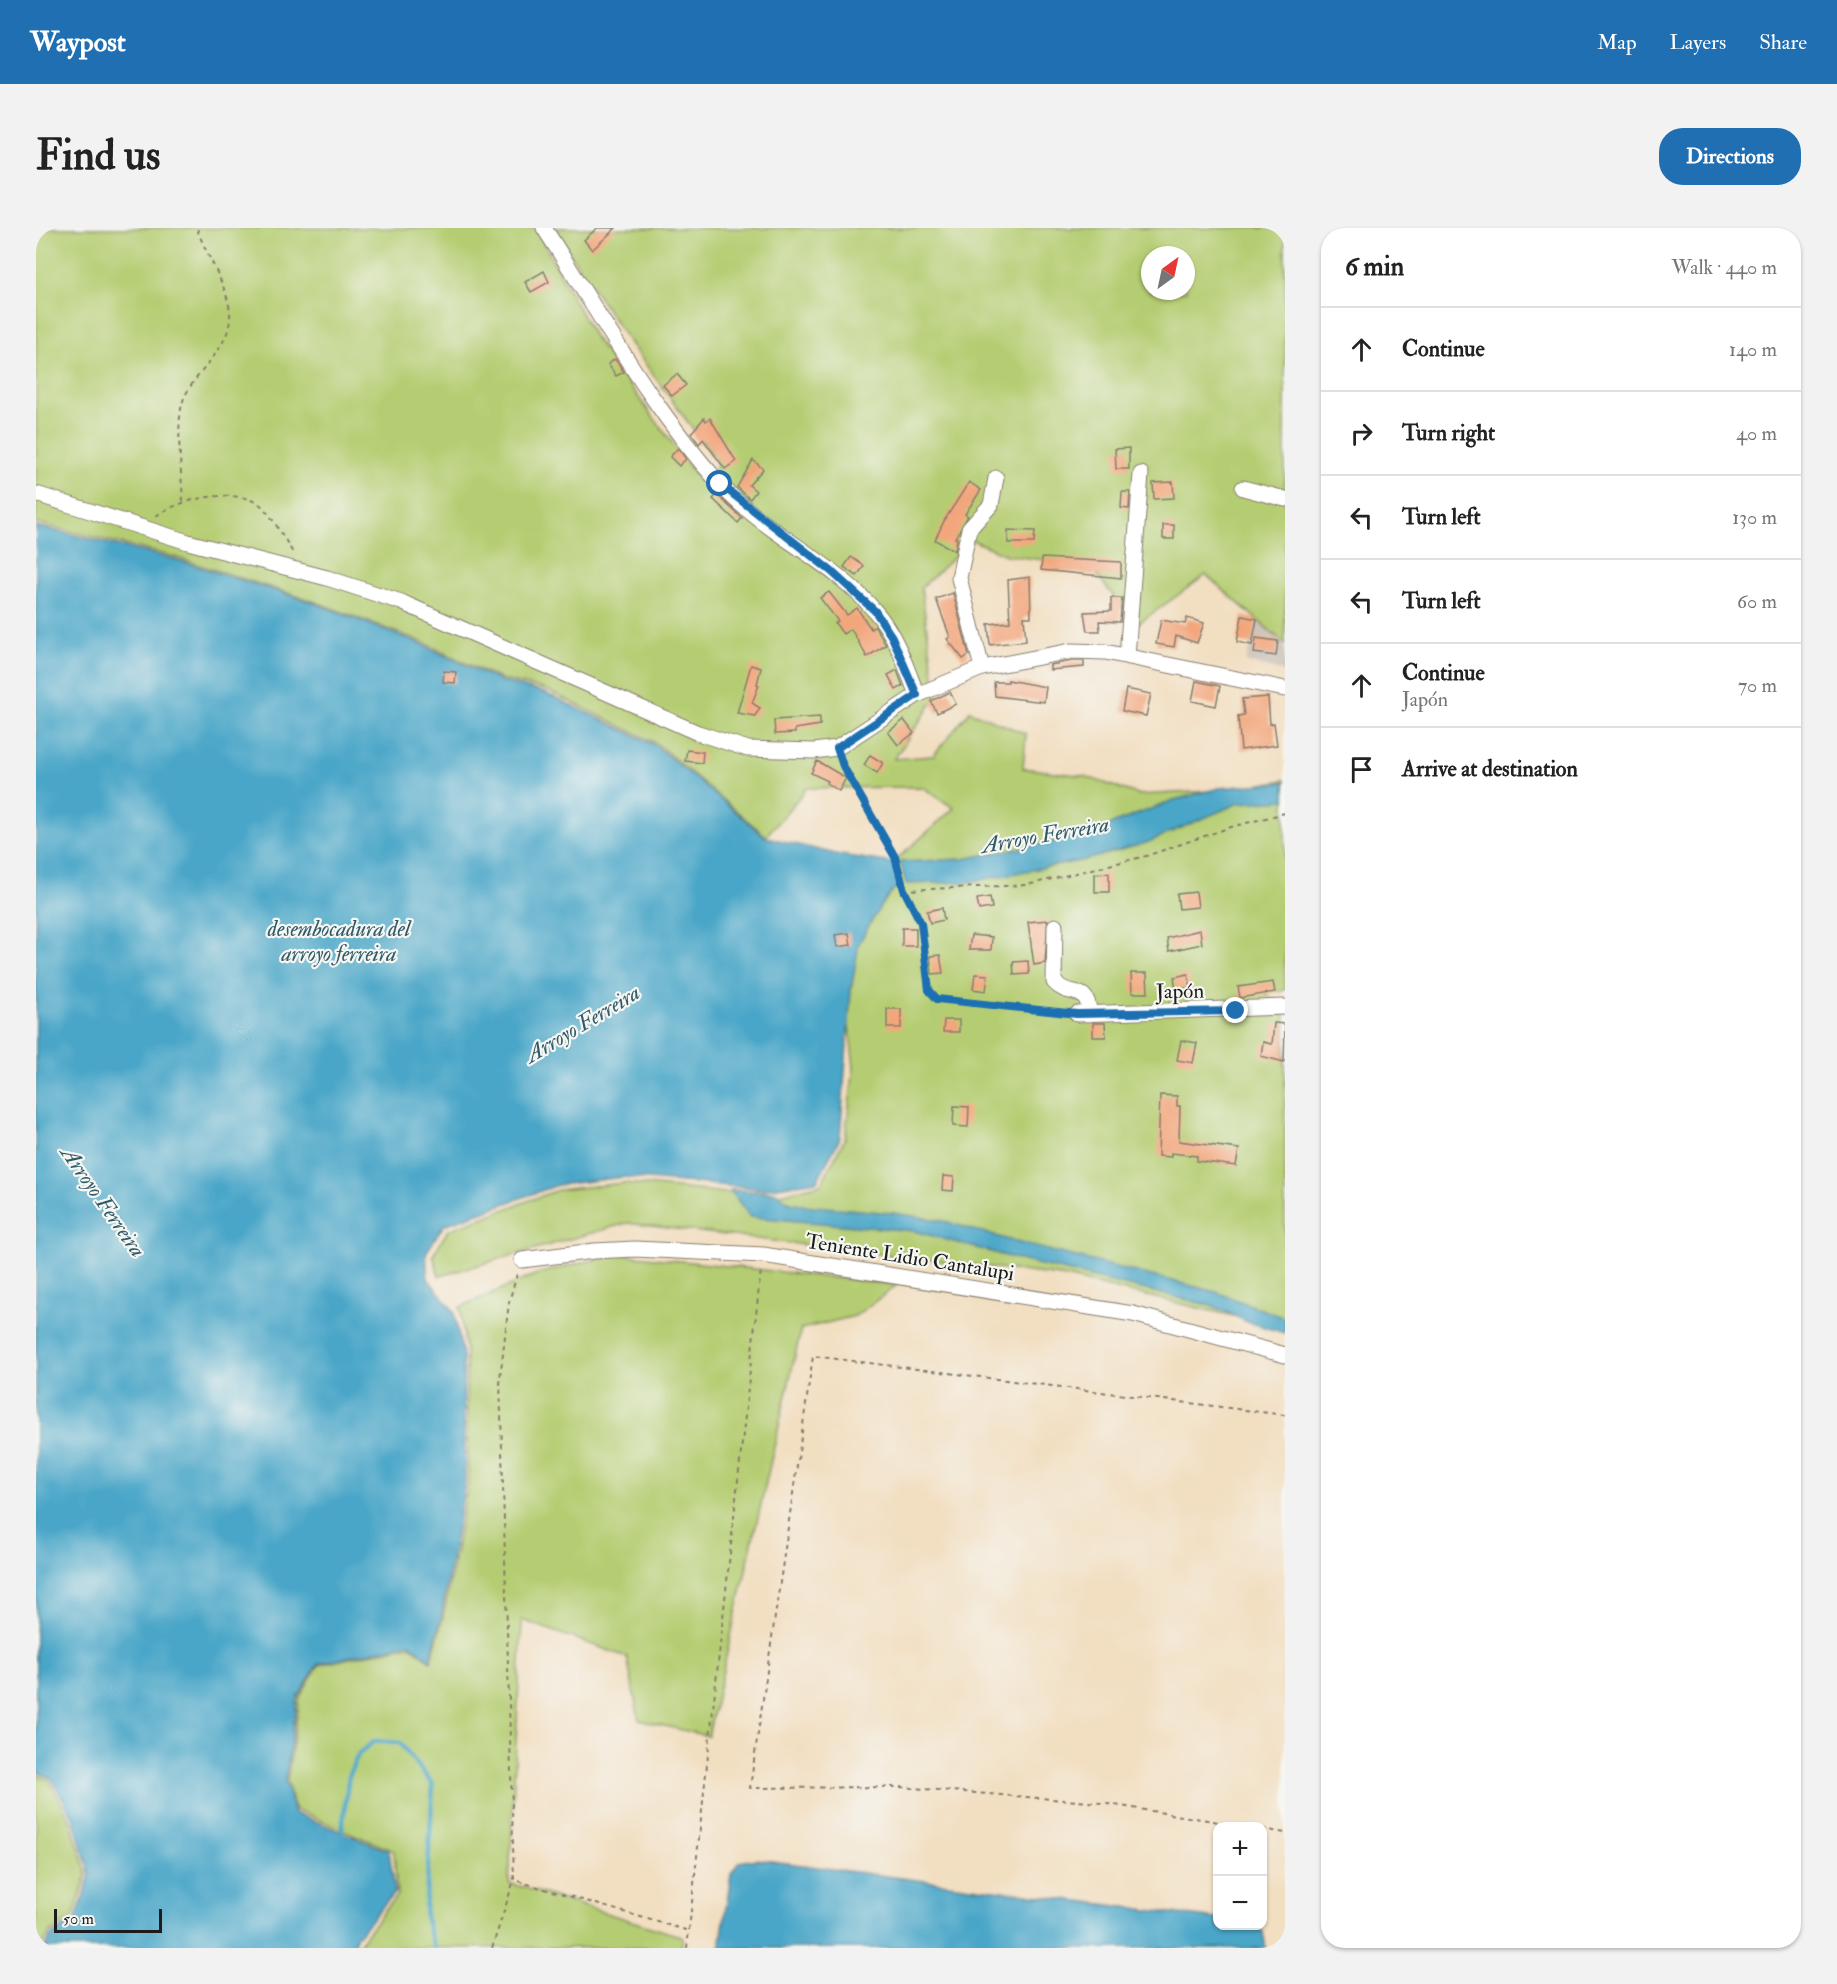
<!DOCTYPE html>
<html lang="en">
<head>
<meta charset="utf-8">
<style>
  :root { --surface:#fff; --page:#f2f2f2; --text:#222; --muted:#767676; --line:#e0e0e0; --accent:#1f6fb2 }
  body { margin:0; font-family:"IM FELL Double Pica",serif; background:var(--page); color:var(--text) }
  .controls { position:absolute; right:18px; bottom:18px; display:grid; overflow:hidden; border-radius:12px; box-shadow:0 2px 4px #0004 }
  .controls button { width:54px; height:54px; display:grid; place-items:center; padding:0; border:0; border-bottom:2px solid var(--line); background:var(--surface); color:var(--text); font:30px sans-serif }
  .compass { position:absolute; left:1105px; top:18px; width:54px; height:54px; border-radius:50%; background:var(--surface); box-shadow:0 2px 4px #0004; rotate:33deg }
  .scale { position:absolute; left:18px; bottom:15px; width:108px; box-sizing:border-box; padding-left:6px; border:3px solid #1c1c1c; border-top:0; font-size:16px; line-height:21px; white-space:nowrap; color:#1c1c1c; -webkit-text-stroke:4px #f6f6f2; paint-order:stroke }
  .stop { position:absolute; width:18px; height:18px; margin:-14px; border:4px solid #1f6fb2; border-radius:50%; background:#fff }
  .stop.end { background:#1f6fb2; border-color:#fff; box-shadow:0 2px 6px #0008 }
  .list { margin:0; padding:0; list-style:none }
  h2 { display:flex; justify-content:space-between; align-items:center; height:78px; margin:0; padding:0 24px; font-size:26px }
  h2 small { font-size:20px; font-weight:400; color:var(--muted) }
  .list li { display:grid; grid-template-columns:39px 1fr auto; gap:18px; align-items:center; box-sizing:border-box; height:84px; padding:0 24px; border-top:2px solid var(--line) }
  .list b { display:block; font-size:22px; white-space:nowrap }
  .list p { margin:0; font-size:20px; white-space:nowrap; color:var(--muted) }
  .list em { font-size:20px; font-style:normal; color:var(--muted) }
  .icon { flex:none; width:33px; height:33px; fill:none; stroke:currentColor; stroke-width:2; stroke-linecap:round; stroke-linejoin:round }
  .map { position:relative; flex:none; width:1249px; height:1720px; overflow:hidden; border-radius:24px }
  header { display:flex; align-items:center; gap:36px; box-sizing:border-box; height:84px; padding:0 30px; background:var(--accent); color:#fff }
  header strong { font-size:28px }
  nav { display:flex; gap:33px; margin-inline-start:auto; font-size:21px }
  .intro { display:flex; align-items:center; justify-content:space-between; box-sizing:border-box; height:144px; padding:0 36px }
  h1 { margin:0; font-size:42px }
  .button { padding:15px 27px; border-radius:24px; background:var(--accent); color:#fff; font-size:21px; font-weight:700 }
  main { display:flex; gap:36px; padding:0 36px }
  aside { flex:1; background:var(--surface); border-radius:24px; box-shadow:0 2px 4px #0004 }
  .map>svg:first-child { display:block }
  .industrial { fill:#ccc2b9 }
  .green { fill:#b5cd72; stroke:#687447; stroke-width:1.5; fill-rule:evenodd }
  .water { fill:#4aa6c8; stroke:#336172; stroke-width:1.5 }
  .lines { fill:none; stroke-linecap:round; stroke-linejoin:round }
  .stream { stroke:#4aa6c8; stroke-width:4.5 }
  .building { fill:#f3a67c }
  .minor-casing { stroke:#877d6e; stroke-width:17 }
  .path { stroke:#877d6e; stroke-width:2; stroke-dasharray:4.5 4.5; stroke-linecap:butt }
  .minor { stroke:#fff; stroke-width:15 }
  .route { stroke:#1f6fb2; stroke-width:8 }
  .labels { text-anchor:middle; stroke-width:4.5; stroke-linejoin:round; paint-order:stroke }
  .street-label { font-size:21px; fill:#1c1c1c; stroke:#f6f6f2 }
  .water-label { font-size:22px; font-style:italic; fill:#315a69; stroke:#f6f6f2 }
</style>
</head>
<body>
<header>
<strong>Waypost</strong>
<nav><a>Map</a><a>Layers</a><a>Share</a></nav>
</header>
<div class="intro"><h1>Find us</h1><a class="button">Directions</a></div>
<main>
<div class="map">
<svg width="1249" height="1720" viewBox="0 0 1249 1720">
  <rect width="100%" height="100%" fill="#f6f6f2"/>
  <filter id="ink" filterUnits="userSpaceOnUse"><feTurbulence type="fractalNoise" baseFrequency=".0167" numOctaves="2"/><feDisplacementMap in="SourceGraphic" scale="12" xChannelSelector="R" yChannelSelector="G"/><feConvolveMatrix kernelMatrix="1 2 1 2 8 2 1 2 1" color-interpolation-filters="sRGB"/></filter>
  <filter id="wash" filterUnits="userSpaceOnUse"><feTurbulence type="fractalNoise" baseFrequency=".008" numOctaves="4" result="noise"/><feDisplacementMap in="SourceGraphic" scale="24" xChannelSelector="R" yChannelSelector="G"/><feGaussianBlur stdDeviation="1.35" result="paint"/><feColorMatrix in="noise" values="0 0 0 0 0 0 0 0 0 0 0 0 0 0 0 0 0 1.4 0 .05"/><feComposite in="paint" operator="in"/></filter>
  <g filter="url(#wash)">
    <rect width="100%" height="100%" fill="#f2dec0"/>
    <!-- industrial -->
    <path class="industrial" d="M1249,277V444L1210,434Z"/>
    <!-- green -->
    <g class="green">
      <path d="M0,0H499L559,110L670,261L682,235L588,107L517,0H1249V416L1170,347L1100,397L1054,338L970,327L936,312L885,360L901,468L858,531L897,528L934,483L990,506L987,540L1048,548L1104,567L1191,562L1249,552V762L1229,765L1249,779V1100L1025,1048L591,995L403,1048L397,1027L412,1002L522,962L588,955L732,969L785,956L809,910L818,839L809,764L813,716L840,676L865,655L858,634L918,580L886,559L771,560L730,608L620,515L510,462L464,451L384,413L277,373L139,329L0,295ZM1114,27H1150V63H1114Z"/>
      <path d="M582,1026L861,1057L819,1088L765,1101L672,1508L603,1492L591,1429L486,1392L473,1655L647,1709L645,1720H322L326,1711L361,1667L358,1623L259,1582L251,1553L264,1469L283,1437L374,1417L395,1434L407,1390L432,1256L430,1126L424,1079L501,1046Z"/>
      <path d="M0,1546L13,1552L34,1591L51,1647L37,1689L14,1705L4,1720H0Z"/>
    </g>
    <!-- water -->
    <g class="water">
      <path d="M0,298L138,331L276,374L383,415L464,453L509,465L619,517L730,609L804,627L857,635L863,655L844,679L823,715L815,763L804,910L781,953L728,961L588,949L522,957L408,997L390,1025L392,1051L418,1083L427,1129L429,1255L405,1390L394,1432L374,1415L282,1436L262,1469L249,1553L258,1585L353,1623L359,1664L320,1709L317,1720H8L16,1707L40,1691L54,1647L37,1589L15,1550L0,1543Z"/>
      <path d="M1249,554V572L1203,575L1110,615L1049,632L933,654L870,656L864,634L927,631L1045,608L1138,572L1183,560Z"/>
      <path d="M694,962L740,964L752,973L767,977L857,985L904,992L984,1015L1180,1064L1249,1090V1105L1214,1095L1177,1078L988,1033L878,1003L714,989Z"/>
      <path d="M720,1631L1181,1691L1182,1698H1217L1227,1704L1230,1720H684L695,1646L703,1634Z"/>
    </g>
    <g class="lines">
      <!-- stream -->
      <path class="stream" d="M305,1610L313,1546L323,1525L339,1513L364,1515L397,1557L389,1688L398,1720"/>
    </g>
    <g id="blocks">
      <!-- building -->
      <g class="building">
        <path d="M561,0H580L556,22L548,12Z"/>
        <path d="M508,43L513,54L495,64L489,54Z"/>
        <path d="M579,131L588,144L580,148L572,136Z"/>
        <path d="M641,146L650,157L636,168L627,157Z"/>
        <path d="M668,190L670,193L674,190L700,233L689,241L667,211L663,216L655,205Z"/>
        <path d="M642,220L650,231L643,238L634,229Z"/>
        <path d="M1093,220V241H1080L1079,221Z"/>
        <path d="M717,232L727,241L713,257L720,263L714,271L701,259Z"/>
        <path d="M933,254L945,262L929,286L932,288L919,310L921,311L919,323L899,312L908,293Z"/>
        <path d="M1137,254L1138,270L1118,271L1117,255Z"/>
        <path d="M1086,264H1094L1093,281L1085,280Z"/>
        <path d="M681,267L706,290L702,295L677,271Z"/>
        <rect x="1127" y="297" width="11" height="14"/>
        <path d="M972,302L999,303L998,315H972Z"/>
        <path d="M815,329L828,338L821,348L808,339Z"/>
        <path d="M1006,330L1085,334V350L1005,342Z"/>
        <path d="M994,349L995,389H988L990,413L954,417L952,396L974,394L972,352Z"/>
        <path d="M793,364L811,387L821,380L835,401L839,398L850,417L831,429L815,401L807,406L799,395L802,393L784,370Z"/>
        <path d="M917,365L933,427L927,431L911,411L914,409L900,371Z"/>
        <path d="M1075,370H1086L1084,394L1063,393L1064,403H1051L1048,384L1075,383Z"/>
        <path d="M1206,388L1221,391L1216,417L1201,414Z"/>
        <path d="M1151,390L1168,395L1161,415L1140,408L1138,419L1120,416L1125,392L1149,396Z"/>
        <path d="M1220,410L1242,413L1240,428L1218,425Z"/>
        <path d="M1036,433H1048V439L1014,442V437Z"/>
        <path d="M715,437L725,440L721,456L723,457L716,475L724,480L719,488L701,485Z"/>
        <path d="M861,442L867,458L860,462L852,447Z"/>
        <path d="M408,443L420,444L419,455L407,454Z"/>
        <path d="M972,452L1010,459L1008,474L959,468L958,454H972Z"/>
        <path d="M1160,453L1184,458L1180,478L1156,473Z"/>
        <path d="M1090,461L1115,466L1110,488L1086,483Z"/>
        <path d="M914,464L920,476L901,485L895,473Z"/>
        <path d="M1232,469L1234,496L1238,495L1241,517L1205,522L1202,488L1208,487L1206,471Z"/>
        <path d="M784,489V497L759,501V505L739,506L738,492Z"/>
        <path d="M868,492L878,505L862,517L852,504Z"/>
        <path d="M651,522L667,524L666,535L649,533Z"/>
        <path d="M834,527L847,535L841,545L828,537Z"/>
        <path d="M781,533L810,550L803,563L791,555L792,553L775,545Z"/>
        <path d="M1073,645V664H1059V646Z"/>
        <path d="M1160,664L1162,679L1143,681L1141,666Z"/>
        <path d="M954,669L956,680L943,682L941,671Z"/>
        <path d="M906,680L908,692L894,695L891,683Z"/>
        <path d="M1012,692L1009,735L998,737L992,694Z"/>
        <rect x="866" y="700" width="14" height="18"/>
        <path d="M1164,702L1166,716L1133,723L1131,710Z"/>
        <path d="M813,705L815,717L801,719L799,707Z"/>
        <path d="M935,707L956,709L955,722H933Z"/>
        <path d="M904,727L907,745L896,746L894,728Z"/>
        <path d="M992,733L993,746L978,747L977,734Z"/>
        <path d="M1095,745H1111L1112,765H1096Z"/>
        <path d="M939,746L952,747L950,763L937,761Z"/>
        <path d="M1152,746L1155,759L1140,762L1138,749Z"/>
        <path d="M1237,754L1239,764L1204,770L1202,759Z"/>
        <rect x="851" y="781" width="14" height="19"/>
        <path d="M908,792H923V804H907Z"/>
        <path d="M1057,795H1069L1070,809H1057Z"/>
        <path d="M1238,795L1249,796L1248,834L1225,828L1227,814L1236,816Z"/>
        <path d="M1145,812L1161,815L1157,835L1141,832Z"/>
        <path d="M1124,867L1141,868V878H1144L1143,913L1203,921L1200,938L1161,933V928L1135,925V929L1122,928Z"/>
        <path d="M918,878L933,879L932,899L917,898Z"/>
        <path d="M907,948L918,949L917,963L906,962Z"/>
      </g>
    </g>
  </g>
  <g filter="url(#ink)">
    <use href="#blocks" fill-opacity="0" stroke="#877d6e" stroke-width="1.5"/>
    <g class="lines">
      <defs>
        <g id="minor">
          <path d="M508,0C564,86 614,178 683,255C728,305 794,331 838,382C859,405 870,438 881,467"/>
          <path d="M960,250L955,277L933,301L923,350L946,440L1035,423L1069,424L1249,461"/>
          <path d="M1207,260L1249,271"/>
          <path d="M0,266L152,314L291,350L365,374L662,505L712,521L778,523L801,520L881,467L946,440"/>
          <path d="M1091,428L1105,246"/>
          <path d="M1019,698L1018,754C1033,771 1053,755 1053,786"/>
          <path d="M1041,786L1249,779"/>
          <path d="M486,1032L558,1023L599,1021L727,1027L1097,1086L1249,1127"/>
        </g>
      </defs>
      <!-- minor casing -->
      <use href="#minor" class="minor-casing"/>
      <!-- path -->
      <g class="path">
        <path d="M147,273C146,249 138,189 149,168C162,141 196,119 194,85C192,58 169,26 161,0"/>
        <path d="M120,288C144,271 196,259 223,276C232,281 251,315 257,325"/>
        <path d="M805,534L859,629L868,662L885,695L893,762L901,771L1028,785"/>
        <path d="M868,662L991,657L1110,628L1195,599L1249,585"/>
        <path d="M481,1046L473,1074L464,1151L478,1652L653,1703"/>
        <path d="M1208,1598L1066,1575L864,1559L714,1560L777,1128L1249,1187"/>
        <path d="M1226,1601L1249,1605"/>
        <path d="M456,1720L478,1652"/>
        <path d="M651,1720L725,1041"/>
      </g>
      <!-- minor -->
      <use href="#minor" class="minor"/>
    </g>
  </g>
  <g class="lines" filter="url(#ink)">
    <!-- route -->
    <path class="route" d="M684,256L795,343L839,383L856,409L881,467L801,520L807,538L859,629L868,662L885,695L893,762L901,771L1041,786L1200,783"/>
  </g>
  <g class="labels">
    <!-- street labels -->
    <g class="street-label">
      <text transform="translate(1144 763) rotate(-1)" y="7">Japón</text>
      <text transform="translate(874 1029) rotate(9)" y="7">Teniente Lidio Cantalupi</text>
    </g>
    <!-- water labels -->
    <g class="water-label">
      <text transform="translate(1009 606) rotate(-10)" y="8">Arroyo Ferreira</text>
      <text x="303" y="708">desembocadura del<tspan x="303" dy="25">arroyo ferreira</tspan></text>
      <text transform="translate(546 795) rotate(-31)" y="8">Arroyo Ferreira</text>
      <text transform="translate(68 973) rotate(55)" y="8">Arroyo Ferreira</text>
    </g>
  </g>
</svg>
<div class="controls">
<button>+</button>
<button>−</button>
</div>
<svg class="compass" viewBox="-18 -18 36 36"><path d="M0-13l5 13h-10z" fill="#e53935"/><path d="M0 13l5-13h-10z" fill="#767676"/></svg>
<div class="scale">50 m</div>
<div class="stop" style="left:684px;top:256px"></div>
<div class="stop end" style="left:1200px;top:783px"></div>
</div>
<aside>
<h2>6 min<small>Walk · 440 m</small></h2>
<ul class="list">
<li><svg class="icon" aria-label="ahead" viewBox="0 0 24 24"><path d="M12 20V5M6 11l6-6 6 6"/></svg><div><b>Continue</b></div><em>140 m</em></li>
<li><svg class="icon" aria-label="right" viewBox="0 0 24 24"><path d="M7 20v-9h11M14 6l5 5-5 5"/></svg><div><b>Turn right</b></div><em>40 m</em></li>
<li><svg class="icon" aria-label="left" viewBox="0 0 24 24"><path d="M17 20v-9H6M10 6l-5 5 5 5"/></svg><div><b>Turn left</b></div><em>130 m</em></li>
<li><svg class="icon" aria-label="left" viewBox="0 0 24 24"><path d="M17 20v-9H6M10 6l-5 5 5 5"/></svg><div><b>Turn left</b></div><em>60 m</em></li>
<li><svg class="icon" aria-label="ahead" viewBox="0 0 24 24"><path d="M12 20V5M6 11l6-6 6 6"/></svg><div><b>Continue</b><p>Japón</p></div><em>70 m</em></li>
<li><svg class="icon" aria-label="arrive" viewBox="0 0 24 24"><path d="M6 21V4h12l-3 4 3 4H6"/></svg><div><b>Arrive at destination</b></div></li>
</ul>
</aside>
</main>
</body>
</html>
